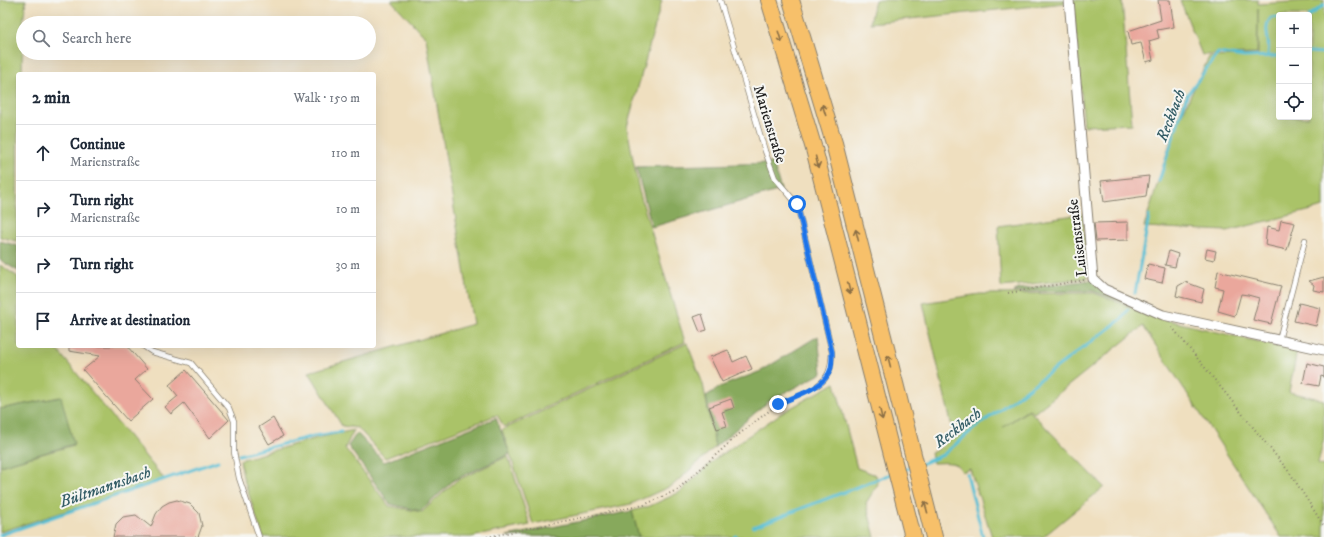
<!DOCTYPE html>
<html lang="en">
<head>
<meta charset="utf-8">
<style>
  :root { --surface:#fff; --page:#f2f2f3; --text:#1f2937; --muted:#747a83; --line:#e0e1e3 }
  body { margin:0; font-family:"IM FELL DW Pica",serif; background:var(--page); color:var(--text) }
  .controls { position:absolute; right:12px; top:12px; display:grid; overflow:hidden; border-radius:4px; box-shadow:0 4px 16px #0002 }
  .controls button { width:36px; height:36px; display:grid; place-items:center; padding:0; border:0; border-bottom:1px solid var(--line); background:var(--surface); color:var(--text); font:20px sans-serif }
  .stop { position:absolute; width:12px; height:12px; margin:-9px; border:3px solid #1a73e8; border-radius:50%; background:#fff }
  .stop.end { background:#1a73e8; border-color:#fff; box-shadow:0 1px 4px #0008 }
  .list { margin:0; padding:0; list-style:none }
  h2 { display:flex; justify-content:space-between; align-items:center; height:52px; margin:0; padding:0 16px; font-size:17px }
  h2 small { font-size:13px; font-weight:400; color:var(--muted) }
  .list li { display:grid; grid-template-columns:26px 1fr auto; gap:12px; align-items:center; box-sizing:border-box; height:56px; padding:0 16px; border-top:1px solid var(--line) }
  .list b { display:block; font-size:15px; white-space:nowrap }
  .list p { margin:0; font-size:13px; white-space:nowrap; color:var(--muted) }
  .list em { font-size:13px; font-style:normal; color:var(--muted) }
  .icon { flex:none; width:22px; height:22px; fill:none; stroke:currentColor; stroke-width:2; stroke-linecap:round; stroke-linejoin:round }
  .map { position:relative; flex:none; width:1324px; height:537px; overflow:hidden }
  .search { position:absolute; background:var(--surface); box-shadow:0 4px 16px #0002; left:16px; top:16px; width:360px; height:44px; display:flex; align-items:center; gap:10px; box-sizing:border-box; padding:0 14px; border-radius:22px; color:var(--muted); font-size:15px }
  .panel { position:absolute; background:var(--surface); box-shadow:0 4px 16px #0002; left:16px; top:72px; width:360px; height:276px; border-radius:4px }
  .map>svg:first-child { display:block }
  .green { fill:#aac368; stroke:#637042; fill-rule:evenodd }
  .forest { fill:#87a95c; stroke:#52623c }
  .lines { fill:none; stroke-linecap:round; stroke-linejoin:round }
  .stream { stroke:#58bfd5; stroke-width:3 }
  .building { fill:#eaa79c }
  .lane-casing { stroke:#867e6e; stroke-width:6 }
  .street-casing { stroke:#867e6e; stroke-width:11 }
  .highway-casing { stroke:#867e6e; stroke-width:18 }
  .path { stroke:#867e6e; stroke-width:2; stroke-dasharray:1 3; stroke-linecap:butt }
  .lane { stroke:#fff; stroke-width:4.5 }
  .street { stroke:#fff; stroke-width:9 }
  .highway { stroke:#f7c06b; stroke-width:16 }
  .oneway { stroke:#8a6e44 }
  .route { stroke:#1a73e8; stroke-width:5 }
  .labels { text-anchor:middle; stroke-width:4; stroke-linejoin:round; paint-order:stroke }
  .street-label { font-size:15px; fill:#1c1c1c; stroke:#f6f6f2 }
  .water-label { font-size:16px; font-style:italic; fill:#345d66; stroke:#f6f6f2 }
</style>
</head>
<body>
<div class="map">
<svg width="1324" height="537" viewBox="0 0 1324 537">
  <rect width="100%" height="100%" fill="#f6f6f2"/>
  <filter id="ink" filterUnits="userSpaceOnUse"><feTurbulence type="fractalNoise" baseFrequency=".025" numOctaves="2"/><feDisplacementMap in="SourceGraphic" scale="8" xChannelSelector="R" yChannelSelector="G"/><feConvolveMatrix kernelMatrix="1 2 1 2 8 2 1 2 1" color-interpolation-filters="sRGB"/></filter>
  <filter id="wash" filterUnits="userSpaceOnUse"><feTurbulence type="fractalNoise" baseFrequency=".012" numOctaves="4" result="noise"/><feDisplacementMap in="SourceGraphic" scale="16" xChannelSelector="R" yChannelSelector="G"/><feGaussianBlur stdDeviation="0.9" result="paint"/><feColorMatrix in="noise" values="0 0 0 0 0 0 0 0 0 0 0 0 0 0 0 0 0 1.4 0 .05"/><feComposite in="paint" operator="in"/></filter>
  <g filter="url(#wash)">
    <rect width="100%" height="100%" fill="#efdfbf"/>
    <!-- green -->
    <g class="green">
      <path d="M0,0H26L23,23L22,74H18L17,241L0,237Z"/>
      <path d="M391,0H662L627,127L639,191L685,342L504,427L497,415L385,458L358,428L342,426L309,372L473,324L426,38Z"/>
      <path d="M875,0H1065V3L870,23Z"/>
      <path d="M1073,0H1122L1132,124L1084,126Z"/>
      <path d="M1180,0H1258V4L1324,0V207L1227,231L1144,227L1173,133L1209,57L1258,55V8L1257,54L1202,55ZM1279,15H1309V117H1279Z"/>
      <path d="M1082,214L1088,278L1001,287L998,226Z"/>
      <path d="M0,265L18,277V346H54L165,480L0,532V466L74,445L60,397L0,409Z"/>
      <path d="M1094,293L1159,318L1297,351L1289,392L1324,400V438L1318,464L1324,466V537H1281L1143,326L1034,413L1029,409L1003,427L1029,410L1104,487L1043,537H992L970,469L962,472C957,460 945,463 933,463L931,453C944,447 950,442 952,427L923,303L980,294Z"/>
      <path d="M687,343L703,384L715,447L673,485L631,504L533,524L502,430Z"/>
      <path d="M835,383L857,468L876,475L878,484L866,503L875,537H639L632,511L650,506L680,492L715,459L780,414Z"/>
      <path d="M354,430L345,448L389,506L422,512L456,481L508,456L530,525L471,537H263L243,477L240,460L317,438Z"/>
    </g>
    <!-- forest -->
    <g class="forest">
      <path d="M773,163L781,190L652,227L636,167Z"/>
      <path d="M0,241L18,246V271L0,260Z"/>
      <path d="M1092,280L1135,307L1093,291L1013,292L1019,289Z"/>
      <path d="M818,336L822,373L768,402L715,447L706,396L722,386L761,371Z"/>
      <path d="M61,397L74,444L0,466V409Z"/>
      <path d="M496,418L510,454L454,480L421,511L390,504L348,446L357,433L384,462Z"/>
      <path d="M632,511L639,537L507,536Z"/>
    </g>
    <g class="lines">
      <!-- stream -->
      <g class="stream">
        <path d="M1309,16L1324,5"/>
        <path d="M1309,52L1324,53"/>
        <path d="M1267,56C1273,45 1261,28 1271,18L1279,17"/>
        <path d="M1159,181L1187,95L1218,53L1244,57L1279,56"/>
        <path d="M1135,293L1149,216"/>
        <path d="M239,455L314,436L341,432"/>
        <path d="M921,464L943,455L971,431L1123,318L1128,309"/>
        <path d="M900,471L912,467"/>
        <path d="M967,474L983,537"/>
        <path d="M753,527L891,474"/>
        <path d="M0,535L218,461"/>
        <path d="M734,537L736,536"/>
      </g>
    </g>
    <g id="blocks">
      <!-- building -->
      <g class="building">
        <path d="M1158,0H1170L1174,27L1157,30L1159,38L1149,41L1153,60L1146,62L1141,43L1131,45L1128,31L1161,20Z"/>
        <path d="M1149,176L1146,196L1104,202L1101,181Z"/>
        <path d="M1281,220L1295,223L1287,250L1265,245L1267,227L1279,230Z"/>
        <path d="M1128,222V240L1096,241L1094,223Z"/>
        <path d="M1207,249L1216,251L1214,260L1205,258Z"/>
        <path d="M1169,251L1178,254L1175,267L1165,265Z"/>
        <path d="M1148,264L1165,268L1162,283L1144,279Z"/>
        <path d="M1218,271L1281,286L1271,324L1253,320L1259,298L1248,295L1241,294L1235,316L1218,311L1223,289L1215,287Z"/>
        <path d="M1324,277V292L1313,290L1314,285L1309,281Z"/>
        <path d="M1185,282L1204,289L1201,302L1176,296L1178,286Z"/>
        <path d="M1299,303L1320,308L1316,326L1294,321Z"/>
        <path d="M702,314L707,330L700,332L694,317Z"/>
        <path d="M69,346H127L147,369L135,380L153,399L128,421L83,370L100,356L69,351Z"/>
        <path d="M728,350L733,362L746,356L752,369L722,382L710,357Z"/>
        <path d="M1307,363L1324,367V377L1321,376L1319,386L1303,383Z"/>
        <path d="M186,370L229,420L210,438L184,403L171,414L165,407L178,396L169,385Z"/>
        <path d="M731,399L734,408L722,412L727,426L717,429L709,407Z"/>
        <path d="M273,418L283,436L269,444L259,427Z"/>
        <path d="M177,500L190,504L199,513L202,526L198,537H113L116,524L123,517L136,515L151,527L156,514L162,506L169,502Z"/>
      </g>
    </g>
  </g>
  <g filter="url(#ink)">
    <use href="#blocks" fill-opacity="0" stroke="#867e6e" stroke-width="1"/>
    <g class="lines">
      <defs>
        <g id="lane">
          <path d="M720,0L765,151L775,178L797,204L832,352C831,366 830,377 818,385"/>
          <path d="M1279,340L1305,240"/>
          <path d="M143,346L152,352L191,363L229,408L234,421V452L239,478L259,537"/>
        </g>
        <path id="street" d="M1069,0L1093,279L1104,289L1163,315L1324,350"/>
        <g id="highway">
          <path d="M769,0L814,149L913,537"/>
          <path d="M791,0L834,143L934,537"/>
        </g>
      </defs>
      <!-- lane casing -->
      <use href="#lane" class="lane-casing"/>
      <!-- street casing -->
      <use href="#street" class="street-casing"/>
      <!-- highway casing -->
      <use href="#highway" class="highway-casing"/>
      <!-- path -->
      <g class="path">
        <path d="M1008,293L1084,280"/>
        <path d="M1172,327L1290,473L1324,526"/>
        <path d="M487,537L644,505L677,490L738,435L778,404L812,388"/>
      </g>
      <!-- lane -->
      <use href="#lane" class="lane"/>
      <!-- street -->
      <use href="#street" class="street"/>
      <!-- highway -->
      <use href="#highway" class="highway"/>
    </g>
    <!-- one-way arrows -->
    <defs><path id="oneway-shaft" d="M-6 0H5M1.5-3L5.5 0L1.5 3" fill="none" stroke-width="1.6" stroke-linecap="round" stroke-linejoin="round"/></defs>
    <g class="oneway">
      <use href="#oneway-shaft" transform="translate(780 37) rotate(73)"/>
      <use href="#oneway-shaft" transform="translate(824 110) rotate(-107)"/>
      <use href="#oneway-shaft" transform="translate(817 162) rotate(76)"/>
      <use href="#oneway-shaft" transform="translate(857 235) rotate(-104)"/>
      <use href="#oneway-shaft" transform="translate(849 288) rotate(76)"/>
      <use href="#oneway-shaft" transform="translate(889 361) rotate(-104)"/>
      <use href="#oneway-shaft" transform="translate(881 414) rotate(76)"/>
      <use href="#oneway-shaft" transform="translate(926 507) rotate(-105)"/>
    </g>
  </g>
  <g class="lines" filter="url(#ink)">
    <!-- route -->
    <path class="route" d="M778,404C795,396 826,388 831,368C832,363 832,357 832,352L797,204"/>
  </g>
  <g class="labels">
    <!-- street labels -->
    <g class="street-label">
      <text transform="translate(770 124) rotate(73)" y="5">Marienstraße</text>
      <text transform="translate(1077 238) rotate(-97)" y="5">Luisenstraße</text>
    </g>
    <!-- water labels -->
    <g class="water-label">
      <text transform="translate(1170 115) rotate(-69)" y="6">Reckbach</text>
      <text transform="translate(957 427) rotate(-37)" y="6">Reckbach</text>
      <text transform="translate(105 486) rotate(-19)" y="6">Bültmannsbach</text>
    </g>
  </g>
</svg>
<div class="controls">
<button>+</button>
<button>−</button>
<button><svg class="icon" aria-label="locate" viewBox="0 0 24 24"><circle cx="12" cy="12" r="6"/><path d="M12 2v4M12 18v4M2 12h4M18 12h4"/></svg></button>
</div>
<div class="stop" style="left:797px;top:204px"></div>
<div class="stop end" style="left:778px;top:404px"></div>
<div class="search"><svg class="icon" aria-label="search" viewBox="0 0 24 24"><circle cx="10" cy="10" r="6"/><path d="M15 15l6 6"/></svg>Search here</div>
<section class="panel">
<h2>2 min<small>Walk · 150 m</small></h2>
<ul class="list">
<li><svg class="icon" aria-label="ahead" viewBox="0 0 24 24"><path d="M12 20V5M6 11l6-6 6 6"/></svg><div><b>Continue</b><p>Marienstraße</p></div><em>110 m</em></li>
<li><svg class="icon" aria-label="right" viewBox="0 0 24 24"><path d="M7 20v-9h11M14 6l5 5-5 5"/></svg><div><b>Turn right</b><p>Marienstraße</p></div><em>10 m</em></li>
<li><svg class="icon" aria-label="right" viewBox="0 0 24 24"><path d="M7 20v-9h11M14 6l5 5-5 5"/></svg><div><b>Turn right</b></div><em>30 m</em></li>
<li><svg class="icon" aria-label="arrive" viewBox="0 0 24 24"><path d="M6 21V4h12l-3 4 3 4H6"/></svg><div><b>Arrive at destination</b></div></li>
</ul>
</section>
</div>
</body>
</html>
